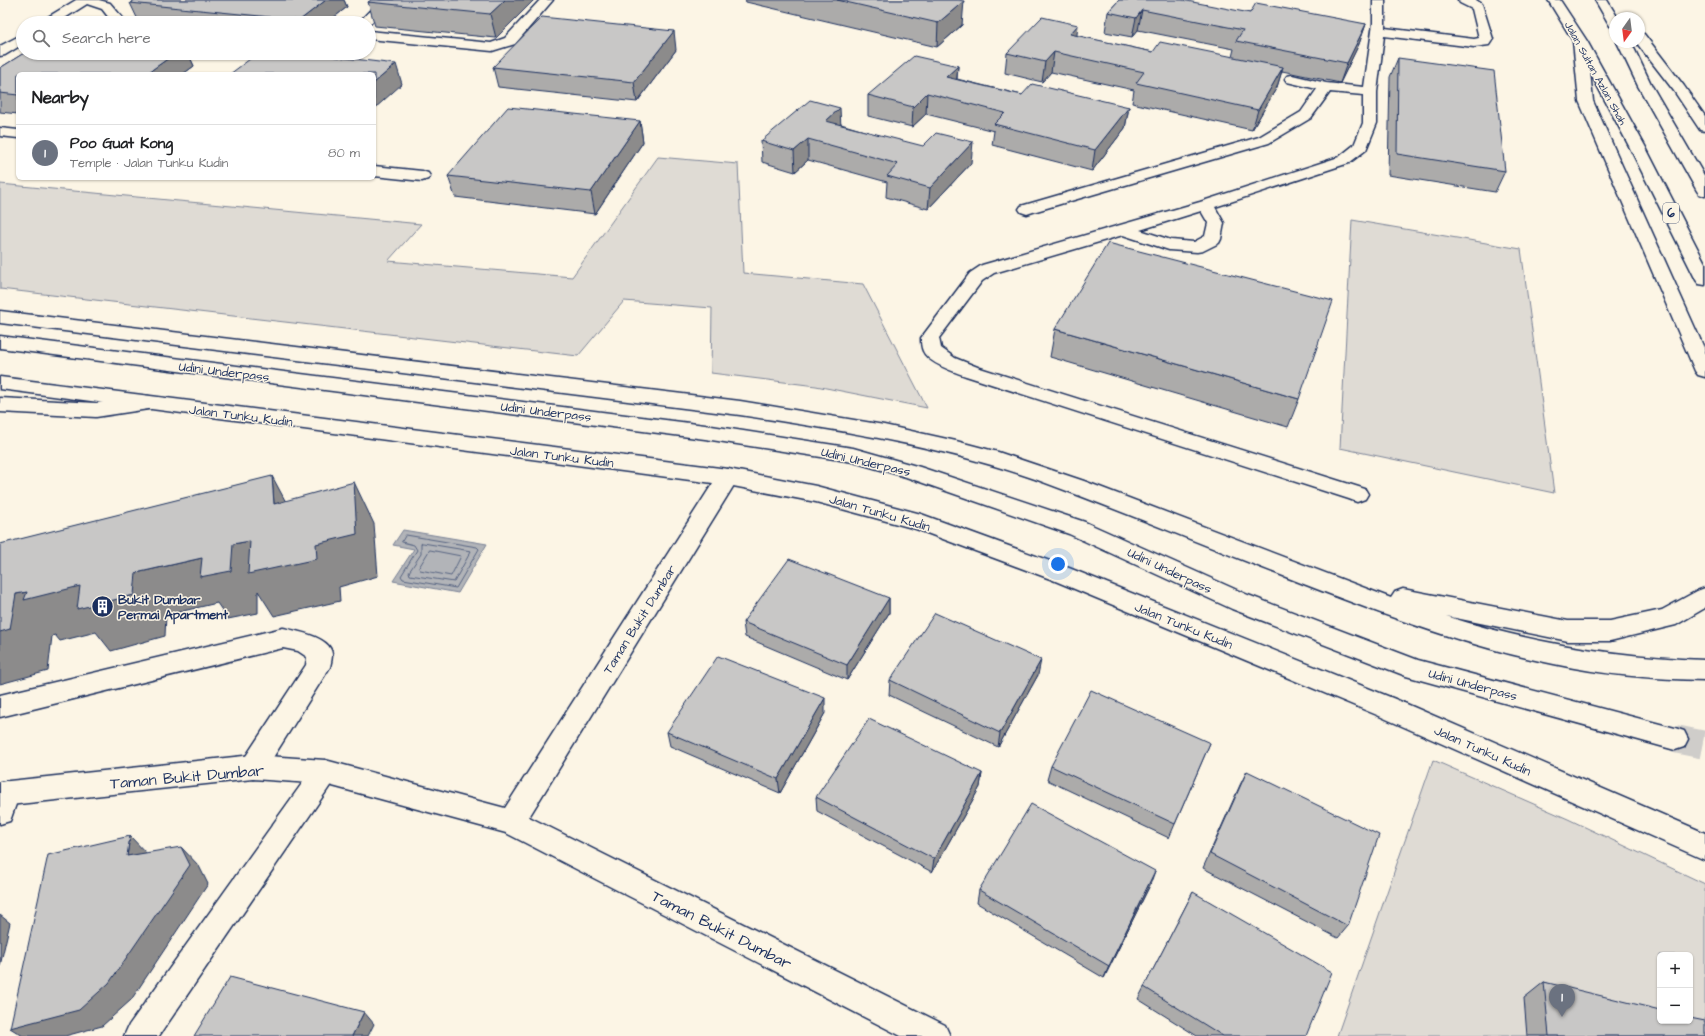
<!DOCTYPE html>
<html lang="en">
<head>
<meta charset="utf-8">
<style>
  :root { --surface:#fff; --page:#f6f6f6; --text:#202124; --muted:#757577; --line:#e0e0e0; --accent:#1b2f5e }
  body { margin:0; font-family:"Architects Daughter",sans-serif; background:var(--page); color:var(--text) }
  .controls { position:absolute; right:12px; bottom:12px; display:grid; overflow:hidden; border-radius:6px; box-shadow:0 1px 3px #0004 }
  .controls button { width:36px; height:36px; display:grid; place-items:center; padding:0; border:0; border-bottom:1px solid var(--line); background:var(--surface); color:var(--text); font:20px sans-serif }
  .compass { position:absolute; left:1609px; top:12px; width:36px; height:36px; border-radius:50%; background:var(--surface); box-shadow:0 1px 3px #0004; rotate:194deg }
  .you { position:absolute; left:1058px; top:564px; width:14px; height:14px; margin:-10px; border:3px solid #fff; border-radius:50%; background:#1a73e8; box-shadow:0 0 0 6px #1a73e833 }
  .badge { display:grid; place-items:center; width:26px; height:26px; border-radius:50%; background:var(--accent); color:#fff; font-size:13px; font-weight:700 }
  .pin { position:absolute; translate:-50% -33px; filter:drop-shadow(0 1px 2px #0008) }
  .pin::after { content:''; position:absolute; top:21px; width:14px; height:12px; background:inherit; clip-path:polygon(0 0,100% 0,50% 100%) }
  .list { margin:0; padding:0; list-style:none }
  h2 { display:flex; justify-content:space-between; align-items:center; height:52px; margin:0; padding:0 16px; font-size:17px }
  h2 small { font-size:13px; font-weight:400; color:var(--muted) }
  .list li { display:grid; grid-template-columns:26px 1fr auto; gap:12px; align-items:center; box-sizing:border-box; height:56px; padding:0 16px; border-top:1px solid var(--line) }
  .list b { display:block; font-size:15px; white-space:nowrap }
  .list p { margin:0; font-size:13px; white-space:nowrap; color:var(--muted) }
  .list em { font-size:13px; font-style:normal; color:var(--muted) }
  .icon { flex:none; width:22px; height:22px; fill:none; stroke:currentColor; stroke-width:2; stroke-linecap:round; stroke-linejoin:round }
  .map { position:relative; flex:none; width:1705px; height:1036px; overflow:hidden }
  .search { position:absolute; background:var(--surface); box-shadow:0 1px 3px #0004; left:16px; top:16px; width:360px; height:44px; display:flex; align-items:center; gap:10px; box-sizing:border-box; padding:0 14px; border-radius:22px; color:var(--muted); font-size:15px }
  .panel { position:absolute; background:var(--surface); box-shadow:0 1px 3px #0004; left:16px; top:72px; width:360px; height:108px; border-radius:6px }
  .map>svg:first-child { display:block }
  .green { fill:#dfdbd4; stroke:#7d8599; fill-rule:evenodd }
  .water { fill:#b2b4b8; stroke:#767f94 }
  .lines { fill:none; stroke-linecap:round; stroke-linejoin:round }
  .shore { stroke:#576482; stroke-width:1 }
  .trunk-tunnel { stroke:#cfcdca; stroke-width:28; stroke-dasharray:28 14; stroke-linecap:butt }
  .service-casing { stroke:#1b2f5e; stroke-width:3 }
  .minor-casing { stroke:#1b2f5e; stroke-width:3 }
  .trunk-casing { stroke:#1b2f5e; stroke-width:3 }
  .service { fill:#fcf5e5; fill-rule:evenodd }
  .minor { fill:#fcf5e5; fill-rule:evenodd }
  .trunk { fill:#fcf5e5; fill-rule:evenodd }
  .wall { fill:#acabaa; stroke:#1b2f5e }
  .shaded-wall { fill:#8c8b8b; stroke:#1b2f5e }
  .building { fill:#c8c7c6; stroke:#1b2f5e }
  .labels { text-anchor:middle; stroke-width:3; stroke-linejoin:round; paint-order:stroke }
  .far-street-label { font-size:11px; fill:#1b2f5e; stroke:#fcf5e5 }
  .shield { fill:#fcf5e5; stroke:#5e6a86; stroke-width:1 }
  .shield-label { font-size:12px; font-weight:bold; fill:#1b2f5e }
  .street-label { font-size:13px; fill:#1b2f5e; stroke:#fcf5e5 }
  .poi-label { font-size:13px; font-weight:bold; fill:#1b2f5e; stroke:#fcf5e5; text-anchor:start }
  .near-street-label { font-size:16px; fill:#1b2f5e; stroke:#fcf5e5 }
</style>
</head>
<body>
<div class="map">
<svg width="1705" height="1036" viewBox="0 0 1705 1036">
  <rect width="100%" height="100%" fill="#fcf5e5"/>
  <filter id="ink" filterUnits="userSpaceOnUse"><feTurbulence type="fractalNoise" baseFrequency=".025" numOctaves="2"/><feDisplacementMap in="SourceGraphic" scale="8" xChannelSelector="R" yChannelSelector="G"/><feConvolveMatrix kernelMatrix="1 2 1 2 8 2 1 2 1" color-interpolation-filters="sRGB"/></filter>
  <g filter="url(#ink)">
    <!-- green -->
    <g class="green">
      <path d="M658,157L738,164L743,273L863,284L927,408L816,386L711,373L712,308L624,301L578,356L0,289V184L421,224L388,261L572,277Z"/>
      <path d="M1352,220L1521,249L1554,493L1340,448Z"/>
      <path d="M1433,760L1568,819L1705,884V1036H1337ZM1660,955H1690V1021H1660Z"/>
    </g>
    <!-- water -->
    <path class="water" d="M403,530L487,544L458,593L393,581L414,549L393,545Z"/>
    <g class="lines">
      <!-- shore -->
      <g class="shore">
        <path d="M406,535L477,547L479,549L456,588L403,579L401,576L417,550L414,545L402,542Z"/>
        <path d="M423,543L471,551L454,582L410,575L409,572L421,554V544Z"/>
        <path d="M430,550L461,556L451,576L420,570L419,568Z"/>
      </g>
      <!-- trunk-tunnel -->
      <path class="trunk-tunnel" d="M1675,739L1705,745"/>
      <defs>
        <g id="service">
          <path d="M76,0H99L110,3L127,23H113L102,9L87,4L57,23H42L43,20Z"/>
          <path d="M380,0H393L369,25V23H358Z"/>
          <path d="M540,0H553L515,44L492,51L369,39V31L491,43L505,38Z"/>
          <path d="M1373,0H1385V28L1474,39L1479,38L1472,9L1460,3L1458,0H1476L1482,4L1493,39L1489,45L1474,47L1384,36L1377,92V123L1366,150L1349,163L1215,207L1224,223L1221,239L1219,243L1203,251L1197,252L1169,250L1123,235L994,273L982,281L939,338L941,348L955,358L980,368L1365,489L1368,494L1365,499L1357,502L1349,499L966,376C954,372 928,363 923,351C921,347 921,342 921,338L970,273L982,265L1200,202L1339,157L1354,145L1363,123V95L1330,92L1311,118L1269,143L1033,212L1027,214L1021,212L1019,209L1021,206L1259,137L1301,112L1317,89L1287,82L1285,79L1287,76L1292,75L1326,83L1364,87L1373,23ZM1201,211L1208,223L1205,236L1194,242L1171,240L1140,230Z"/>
          <path d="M23,34V44L5,55L0,56V46Z"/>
          <path d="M0,128L18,130V138L0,136Z"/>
          <path d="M374,166L422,171L428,173L430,176L428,179L422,181L374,176Z"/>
          <path d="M148,396L155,398L158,403L155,408L96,417L0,412V398L96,403Z"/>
          <path d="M283,628C296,631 331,637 332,654C332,658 331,663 330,667L262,775L253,779L244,775L240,767L244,759L306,665L307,657L298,651L283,648L0,717V695Z"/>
          <path d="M325,760L334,764L338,772L334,780L159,1036H124L129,1025L316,764Z"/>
          <path d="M6,781L16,784L20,793L10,821L0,824V783Z"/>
        </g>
        <path id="minor" d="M728,469L736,472L739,477L529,817L945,1025L950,1036H901L506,833L325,784L253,779L0,806V782L253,755L325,760L505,808L720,472Z"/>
        <g id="trunk">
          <path d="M1548,0H1560L1587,41L1645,146L1705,263V285L1699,284L1696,280L1629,146L1590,72L1593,101L1705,350V377L1698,375L1695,371L1579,101L1573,41Z"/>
          <path d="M1595,0H1607L1618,18H1615V27L1610,26Z"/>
          <path d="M1639,33L1644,34L1684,86L1705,116V131L1700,130L1674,91L1636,42H1639Z"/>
          <path d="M1617,42H1631L1652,86L1705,177V196L1699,194L1697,191L1638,86Z"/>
          <path d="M0,311L740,401L884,425L956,441L998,452L1084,481L1391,598L1395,592L1403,589L1568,621H1610L1662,610L1697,591L1705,588V608L1676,625L1610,641H1568L1446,616C1531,643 1616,657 1705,660V680C1654,679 1604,675 1554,664C1479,649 1406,623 1335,596C1235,558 1136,516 1035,479C940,446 840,430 740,415L0,323Z"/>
          <path d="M0,336L705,425L853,448L920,467L1085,522L1248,595L1418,660L1675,728L1684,731L1688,739L1684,747L1675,750L1406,676L1232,609L1069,534L906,477L853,462L705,439L0,348Z"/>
          <path d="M0,377L728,469L816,486L921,514L1069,568L1395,699L1705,833V860L1377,715L1053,580L916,529L816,502L728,485L0,389Z"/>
        </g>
      </defs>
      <!-- service casing -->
      <use href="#service" class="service-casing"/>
      <!-- minor casing -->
      <use href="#minor" class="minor-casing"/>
      <!-- trunk casing -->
      <use href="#trunk" class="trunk-casing"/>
      <!-- service -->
      <use href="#service" class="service"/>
      <!-- minor -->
      <use href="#minor" class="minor"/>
      <!-- trunk -->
      <use href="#trunk" class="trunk"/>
    </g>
    <!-- wall -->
    <g class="wall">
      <path d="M135,0H344L347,7L327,23H149L139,22L130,3Z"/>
      <path d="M534,0L496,38L375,26L368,2Z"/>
      <path d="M745,0H958L962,25L937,47L746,2Z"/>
      <path d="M1119,0L1250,13L1366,24L1359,44L1340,83L1282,71L1277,87L1252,130L1132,103L1134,90L1051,72L1042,82L1005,73L1007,53L1077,36L1153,52L1232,57L1234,49L1138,30L1132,37L1105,32L1108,12Z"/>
      <path d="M676,50L637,102L498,87L493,67Z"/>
      <path d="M24,53H188L194,66L183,74H18V114L0,112V68Z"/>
      <path d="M1398,58L1505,171L1495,192L1388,175L1390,77Z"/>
      <path d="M958,66L957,79L1022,95L1129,107L1125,128L1092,171L992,145L994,131L926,114L912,127L868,116V95Z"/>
      <path d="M640,121L643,142L595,214L455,197L448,176Z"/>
      <path d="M841,124L971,163L928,209L886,197L887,182L808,160L795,172L762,162L761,141Z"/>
      <path d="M1055,329L1299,399L1288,427L1050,357Z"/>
      <path d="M889,598V613L847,680L745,637L743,622Z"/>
      <path d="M1038,675L998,747L889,695L890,680Z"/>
      <path d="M825,713L780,793L670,746L667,732Z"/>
      <path d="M1210,743L1169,838L1047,780L1051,766Z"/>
      <path d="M1247,771L1348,926L1338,938L1203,868L1240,785Z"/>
      <path d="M982,773L980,787L932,872L817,811L816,797Z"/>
      <path d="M1150,885L1104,978L977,903L979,890Z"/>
      <path d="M1193,892L1306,1036H1197L1138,999Z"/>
      <path d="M1544,982L1705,1036H1527L1524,998Z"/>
    </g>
    <!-- shaded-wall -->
    <g class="shaded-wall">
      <path d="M326,0H344L347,7L327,23H301L300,20Z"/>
      <path d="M505,0H534L496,38L490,14Z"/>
      <path d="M964,1L962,25L937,47L938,23Z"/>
      <path d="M1142,10L1138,30L1132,37L1136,18Z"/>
      <path d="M1366,24L1359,44L1340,83L1347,63Z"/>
      <path d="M1078,25L1076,44L1070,34Z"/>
      <path d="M674,31L676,50L637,102L634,82Z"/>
      <path d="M1054,52L1051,72L1042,82L1045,62Z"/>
      <path d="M176,53H188L194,66L183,74H146Z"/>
      <path d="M396,64L402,84L374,109V83Z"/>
      <path d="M958,66L956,86L946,77Z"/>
      <path d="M1283,67L1277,87L1252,130L1258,110Z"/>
      <path d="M927,93L926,114L912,127L913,107Z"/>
      <path d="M1129,107L1125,128L1092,171L1095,150Z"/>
      <path d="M840,108L841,129L826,121Z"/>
      <path d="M640,121L643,142L595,214L591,192Z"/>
      <path d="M808,139V160L795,172L794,151Z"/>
      <path d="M973,142L971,163L928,209L930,188Z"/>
      <path d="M272,476L295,519L274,504Z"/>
      <path d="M354,482L374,524L378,576L339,587L340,601L274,616L258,591V613L228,619L217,603L166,615L165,636L111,651L96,632L60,641L55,635L52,636L48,671L0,684V632L16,594L136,573L202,558L233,544L250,541L316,544Z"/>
      <path d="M889,598V613L847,680V665Z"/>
      <path d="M1041,660L1038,675L998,747L1000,733Z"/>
      <path d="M825,698V713L780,793L778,779Z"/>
      <path d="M982,773L980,787L932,872L934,859Z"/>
      <path d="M130,836L149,856H127Z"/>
      <path d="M181,847L199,866L208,884L131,1000L102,1026L65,1036H23L10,1028Z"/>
      <path d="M1155,871L1150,885L1104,978L1109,966Z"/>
      <path d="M0,915L10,923L0,966Z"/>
      <path d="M364,1012L374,1024L368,1036H352Z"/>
    </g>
    <!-- building -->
    <g class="building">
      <path d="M135,0H326L300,20L130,3Z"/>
      <path d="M371,0H505L490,14L368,2Z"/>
      <path d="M837,0H958L964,1L938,23Z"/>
      <path d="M1119,0H1182L1250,13L1256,3L1366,24L1347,63L1236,41L1243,30L1142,10L1136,18L1108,12Z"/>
      <path d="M542,17L674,31L634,82L493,67Z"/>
      <path d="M1042,17L1078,25L1070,34L1153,52L1160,42L1283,67L1258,110L1136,83L1144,72L1054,52L1045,62L1007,53Z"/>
      <path d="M24,53H176L146,74H18V95L0,93V68Z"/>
      <path d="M258,53H303L396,64L374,83V74H230Z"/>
      <path d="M914,56L958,66L946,77L1022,95L1032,84L1129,107L1095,150L994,124L1005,113L927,93L913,107L868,95Z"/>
      <path d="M1398,58L1494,71L1505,171L1397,154Z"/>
      <path d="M810,100L840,108L826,121L923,146L936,133L973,142L930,188L887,176L898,164L808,139L794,151L761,141Z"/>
      <path d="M508,107L640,121L591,192L448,176Z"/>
      <path d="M1108,243L1333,301L1299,399L1055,329Z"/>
      <path d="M272,476L274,504L354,482L357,534L316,544L317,559L248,574L250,541L233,544L231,571L200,577L202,558L136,573L134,595L77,609L80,586L24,600L27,592L16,594L10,629L0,632V544Z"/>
      <path d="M789,559L889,598L847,665L743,622Z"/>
      <path d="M935,613L1041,660L1000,733L890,680Z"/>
      <path d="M718,656L825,698L778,779L667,732Z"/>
      <path d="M1091,690L1210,743L1175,824L1051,766Z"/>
      <path d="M869,719L982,773L934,859L816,797Z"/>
      <path d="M1247,771L1379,835L1348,926L1210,854Z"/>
      <path d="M1031,804L1155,871L1109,966L979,890Z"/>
      <path d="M130,836L127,856L181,847L190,865L109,983L79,1010L10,1028L48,855Z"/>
      <path d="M1193,892L1332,972L1306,1036H1223L1144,987Z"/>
      <path d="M230,977L364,1012L352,1036H194Z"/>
      <path d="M1544,982L1660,1010V1021H1690V1018L1705,1021V1036H1549Z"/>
    </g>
  </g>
  <!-- icons -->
  <defs>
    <symbol id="building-disc" viewBox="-11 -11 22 22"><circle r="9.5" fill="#1b2f5e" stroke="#fcf5e5"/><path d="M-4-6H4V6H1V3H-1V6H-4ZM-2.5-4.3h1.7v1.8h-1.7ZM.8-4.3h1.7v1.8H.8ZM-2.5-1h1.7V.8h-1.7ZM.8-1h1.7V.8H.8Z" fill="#fff"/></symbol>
  </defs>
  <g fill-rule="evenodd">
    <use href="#building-disc" x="90" y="594" width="25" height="25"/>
  </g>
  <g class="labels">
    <!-- far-street labels -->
    <g class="far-street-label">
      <text transform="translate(1596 73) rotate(61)" y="4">Jalan Sultan Azlan Shah</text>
    </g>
    <!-- shield labels -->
    <rect class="shield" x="1663" y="203" width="16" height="20" rx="3"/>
    <g class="shield-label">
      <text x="1671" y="217">6</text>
    </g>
    <!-- street labels -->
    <g class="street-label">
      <text transform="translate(224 371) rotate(7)" y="5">Udini Underpass</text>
      <text transform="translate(546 411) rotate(7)" y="5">Udini Underpass</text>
      <text transform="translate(241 415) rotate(7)" y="5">Jalan Tunku Kudin</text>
      <text transform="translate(562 456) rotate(7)" y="5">Jalan Tunku Kudin</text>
      <text transform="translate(866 461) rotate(13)" y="5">Udini Underpass</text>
      <text transform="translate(880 512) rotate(16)" y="5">Jalan Tunku Kudin</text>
      <text transform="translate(1170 570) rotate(25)" y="5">Udini Underpass</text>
      <text transform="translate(639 619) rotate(-58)" y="5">Taman Bukit Dumbar</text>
      <text transform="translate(1184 625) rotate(22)" y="5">Jalan Tunku Kudin</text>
      <text transform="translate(1473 684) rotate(15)" y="5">Udini Underpass</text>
      <text transform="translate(1483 750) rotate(24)" y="5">Jalan Tunku Kudin</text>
    </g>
    <!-- poi labels -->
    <g class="poi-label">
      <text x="118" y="604">Bukit Dumbar<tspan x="118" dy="15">Permai Apartment</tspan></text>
    </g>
    <!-- near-street labels -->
    <g class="near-street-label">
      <text transform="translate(187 776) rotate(-5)" y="6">Taman Bukit Dumbar</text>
      <text transform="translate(722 929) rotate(27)" y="6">Taman Bukit Dumbar</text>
    </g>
  </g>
</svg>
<div class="controls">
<button>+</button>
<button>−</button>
</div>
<svg class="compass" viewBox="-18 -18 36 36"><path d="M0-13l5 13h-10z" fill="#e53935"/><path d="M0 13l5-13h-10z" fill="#757577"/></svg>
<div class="you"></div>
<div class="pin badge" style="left:1562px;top:1017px;background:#6b7280">1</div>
<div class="search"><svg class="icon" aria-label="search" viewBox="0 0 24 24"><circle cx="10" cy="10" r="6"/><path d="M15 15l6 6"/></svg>Search here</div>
<section class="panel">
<h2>Nearby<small></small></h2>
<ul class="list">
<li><span class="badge" style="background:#6b7280">1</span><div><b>Poo Guat Kong</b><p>Temple · Jalan Tunku Kudin</p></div><em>80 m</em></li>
</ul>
</section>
</div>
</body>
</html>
